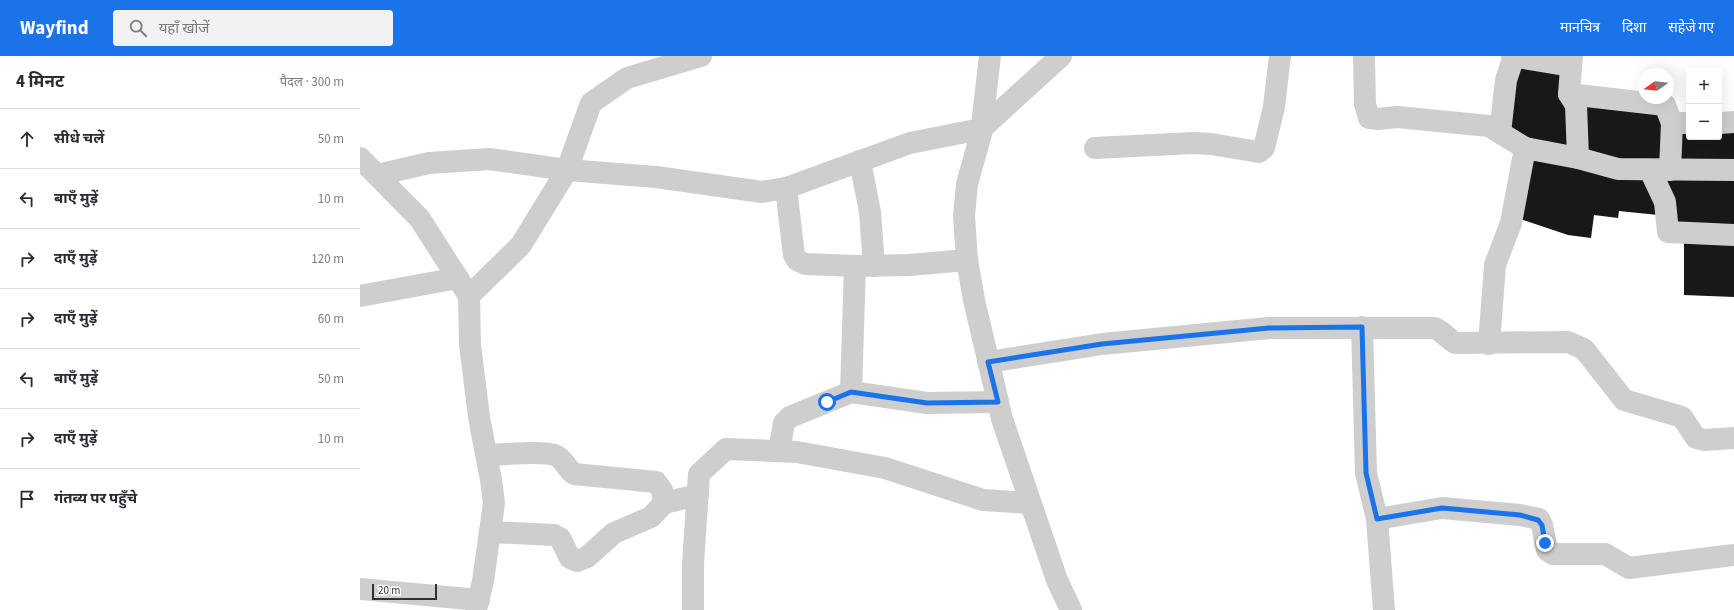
<!DOCTYPE html>
<html lang="hi">
<head>
<meta charset="utf-8">
<style>
  :root { --surface:#fff; --page:#f2f2f3; --text:#2b2b33; --muted:#7c7c81; --line:#e1e1e2; --accent:#1a73e8 }
  body { margin:0; font-family:"Source Sans 3","Noto Sans Devanagari",sans-serif; background:var(--page); color:var(--text) }
  .controls { position:absolute; right:12px; top:12px; display:grid; overflow:hidden; border-radius:4px; box-shadow:0 4px 16px #0002 }
  .controls button { width:36px; height:36px; display:grid; place-items:center; padding:0; border:0; border-bottom:1px solid var(--line); background:var(--surface); color:var(--text); font:20px sans-serif }
  .compass { position:absolute; left:1278px; top:12px; width:36px; height:36px; border-radius:50%; background:var(--surface); box-shadow:0 4px 16px #0002; rotate:256deg }
  .scale { position:absolute; left:12px; bottom:10px; width:65px; box-sizing:border-box; padding-left:4px; border:2px solid #313131; border-top:0; font-size:11px; line-height:14px; white-space:nowrap; color:#313131; -webkit-text-stroke:3px #fff; paint-order:stroke }
  .stop { position:absolute; width:12px; height:12px; margin:-9px; border:3px solid #1a73e8; border-radius:50%; background:#fff }
  .stop.end { background:#1a73e8; border-color:#fff; box-shadow:0 1px 4px #0008 }
  .list { margin:0; padding:0; list-style:none }
  h2 { display:flex; justify-content:space-between; align-items:center; height:52px; margin:0; padding:0 16px; font-size:17px }
  h2 small { font-size:13px; font-weight:400; color:var(--muted) }
  .list li { display:grid; grid-template-columns:26px 1fr auto; gap:12px; align-items:center; box-sizing:border-box; height:60px; padding:0 16px; border-top:1px solid var(--line) }
  .list b { display:block; font-size:15px; white-space:nowrap }
  .list em { font-size:13px; font-style:normal; color:var(--muted) }
  .icon { flex:none; width:22px; height:22px; fill:none; stroke:currentColor; stroke-width:2; stroke-linecap:round; stroke-linejoin:round }
  .map { position:relative; flex:none; width:1374px; height:554px; overflow:hidden }
  header { display:flex; align-items:center; gap:24px; box-sizing:border-box; height:56px; padding:0 20px; background:var(--accent); color:#fff }
  header strong { font-size:19px }
  nav { display:flex; gap:22px; margin-inline-start:auto; font-size:14px }
  .search { width:280px; height:36px; background:var(--page); display:flex; align-items:center; gap:10px; box-sizing:border-box; padding:0 14px; border-radius:4px; color:var(--muted); font-size:15px }
  main { display:flex }
  aside { flex:1; background:var(--surface) }
  .map>svg:first-child { display:block }
  .building { fill:#181818 }
  .lines { fill:none; stroke-linecap:round; stroke-linejoin:round }
  .minor { stroke:#cecece; stroke-width:22 }
  .route { stroke:#1a73e8; stroke-width:5 }
</style>
</head>
<body>
<header>
<strong>Wayfind</strong>
<div class="search"><svg class="icon" aria-label="search" viewBox="0 0 24 24"><circle cx="10" cy="10" r="6"/><path d="M15 15l6 6"/></svg>यहाँ खोजें</div>
<nav><a>मानचित्र</a><a>दिशा</a><a>सहेजे गए</a></nav>
</header>
<main>
<aside>
<h2>4 मिनट<small>पैदल · 300 m</small></h2>
<ul class="list">
<li><svg class="icon" aria-label="ahead" viewBox="0 0 24 24"><path d="M12 20V5M6 11l6-6 6 6"/></svg><div><b>सीधे चलें</b></div><em>50 m</em></li>
<li><svg class="icon" aria-label="left" viewBox="0 0 24 24"><path d="M17 20v-9H6M10 6l-5 5 5 5"/></svg><div><b>बाएँ मुड़ें</b></div><em>10 m</em></li>
<li><svg class="icon" aria-label="right" viewBox="0 0 24 24"><path d="M7 20v-9h11M14 6l5 5-5 5"/></svg><div><b>दाएँ मुड़ें</b></div><em>120 m</em></li>
<li><svg class="icon" aria-label="right" viewBox="0 0 24 24"><path d="M7 20v-9h11M14 6l5 5-5 5"/></svg><div><b>दाएँ मुड़ें</b></div><em>60 m</em></li>
<li><svg class="icon" aria-label="left" viewBox="0 0 24 24"><path d="M17 20v-9H6M10 6l-5 5 5 5"/></svg><div><b>बाएँ मुड़ें</b></div><em>50 m</em></li>
<li><svg class="icon" aria-label="right" viewBox="0 0 24 24"><path d="M7 20v-9h11M14 6l5 5-5 5"/></svg><div><b>दाएँ मुड़ें</b></div><em>10 m</em></li>
<li><svg class="icon" aria-label="arrive" viewBox="0 0 24 24"><path d="M6 21V4h12l-3 4 3 4H6"/></svg><div><b>गंतव्य पर पहुँचे</b></div></li>
</ul>
</aside>
<div class="map">
<svg width="1374" height="554" viewBox="0 0 1374 554">
  <rect width="100%" height="100%" fill="#fff"/>
  <!-- building -->
  <g class="building">
    <path d="M1156,3L1207,12L1214,51V97L1148,76Z"/>
    <path d="M1220,46L1301,55L1308,110L1246,108L1222,94Z"/>
    <path d="M1374,71V109L1317,110L1316,72H1329V81H1359V72Z"/>
    <path d="M1169,99L1290,125L1298,159L1259,155L1258,162L1234,159L1231,182L1208,179L1160,163Z"/>
    <path d="M1374,117V178L1310,174L1296,119Z"/>
    <path d="M1324,178L1374,181V241L1324,239Z"/>
  </g>
  <g class="lines">
    <!-- minor -->
    <g class="minor">
      <path d="M630,0L621,78L607,128L604,160L607,204L614,244L642,363L697,524L711,554"/>
      <path d="M1004,0L1005,48L1009,62L1018,63L1037,61L1129,70L1165,92L1151,167L1135,209L1129,288"/>
      <path d="M1152,0L1211,10"/>
      <path d="M1212,0L1209,38L1216,49L1218,102"/>
      <path d="M1209,38L1305,49L1312,67H1329"/>
      <path d="M1359,67L1374,66"/>
      <path d="M1140,77L1146,24L1154,0"/>
      <path d="M735,92L833,87L851,88L899,96L904,92L914,51L920,0"/>
      <path d="M1165,92L1218,102L1258,113L1374,114"/>
      <path d="M0,102L60,163L109,240L110,289L119,361L131,424L134,447L123,525L116,554"/>
      <path d="M500,105L510,156L514,210"/>
      <path d="M1290,114L1305,146L1308,176L1374,179"/>
      <path d="M1310,114L1312,67"/>
      <path d="M17,119L69,107L129,103L207,114L296,121L402,136L426,132L550,87L621,73L701,0"/>
      <path d="M426,132L434,199L437,204L445,208L495,210L549,209L607,204"/>
      <path d="M495,210L491,336L567,347L638,346"/>
      <path d="M0,240L98,222"/>
      <path d="M109,240L161,189L207,114L231,47L267,22L341,0"/>
      <path d="M1002,271L1006,417L1017,463L1082,452L1160,459L1179,463L1182,469L1187,494L1193,498H1245L1269,512L1374,499"/>
      <path d="M628,306L742,288L909,272H1074C1083,275 1087,282 1095,287L1208,286L1224,293L1264,344L1322,361L1336,382L1345,384L1374,382"/>
      <path d="M419,395L424,367L430,361L491,336"/>
      <path d="M127,399C141,399 185,394 197,400C204,404 207,413 214,418L296,426L302,434L304,447"/>
      <path d="M1017,463L1024,554"/>
      <path d="M130,476L194,479L200,482L210,502L217,505L227,501L254,477L291,461L304,447L338,439"/>
      <path d="M0,533L119,544"/>
      <path d="M333,554V508L339,418L366,393L437,396L525,412L623,444L670,447"/>
    </g>
  </g>
  <g class="lines">
    <!-- route -->
    <path class="route" d="M467,346L491,336L567,347L638,346L628,306L742,288L909,272L1002,271L1006,417L1017,463L1082,452L1160,459L1178,464L1182,469L1185,487"/>
  </g>
</svg>
<div class="controls">
<button>+</button>
<button>−</button>
</div>
<svg class="compass" viewBox="-18 -18 36 36"><path d="M0-13l5 13h-10z" fill="#e53935"/><path d="M0 13l5-13h-10z" fill="#7c7c81"/></svg>
<div class="scale">20 m</div>
<div class="stop" style="left:467px;top:346px"></div>
<div class="stop end" style="left:1185px;top:487px"></div>
</div>
</main>
</body>
</html>
